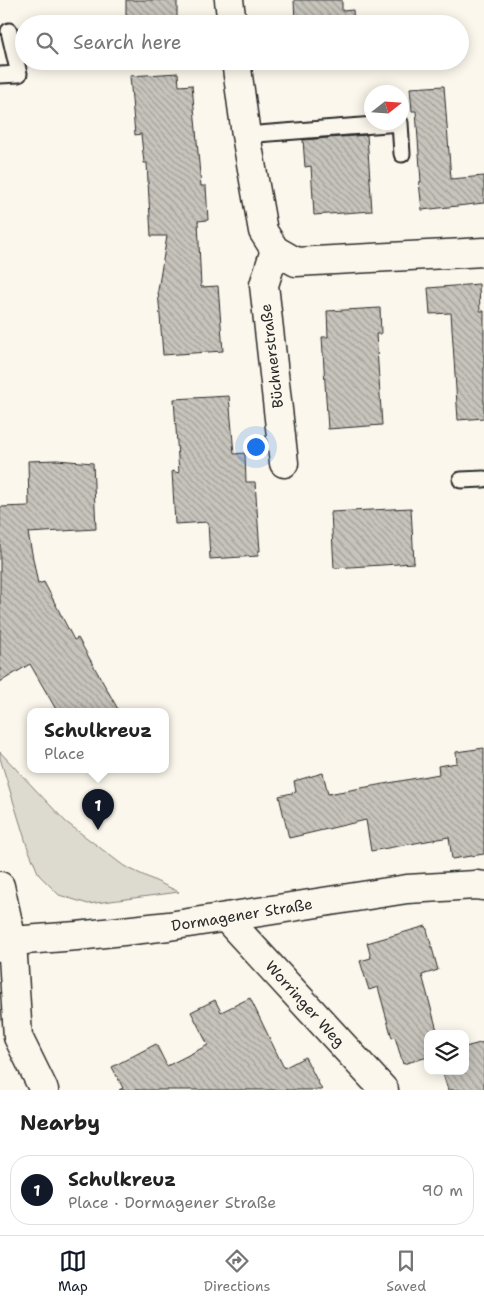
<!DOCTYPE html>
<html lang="en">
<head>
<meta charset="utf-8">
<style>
  :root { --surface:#fff; --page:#f2f2f2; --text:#222; --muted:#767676; --line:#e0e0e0; --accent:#111827 }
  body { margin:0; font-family:"Shantell Sans",sans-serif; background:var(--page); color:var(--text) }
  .controls { position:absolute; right:15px; bottom:15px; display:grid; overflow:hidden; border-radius:10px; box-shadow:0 2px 12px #0003 }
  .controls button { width:45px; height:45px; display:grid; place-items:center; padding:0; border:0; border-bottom:1px solid var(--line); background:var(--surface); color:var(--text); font:25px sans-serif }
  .compass { position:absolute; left:364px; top:85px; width:45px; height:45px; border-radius:50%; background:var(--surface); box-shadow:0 2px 12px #0003; rotate:73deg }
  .you { position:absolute; left:255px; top:446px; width:18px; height:18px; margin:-12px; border:4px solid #fff; border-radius:50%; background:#1a73e8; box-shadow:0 0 0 8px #1a73e833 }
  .badge { display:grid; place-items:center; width:32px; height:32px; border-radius:50%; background:var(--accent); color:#fff; font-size:16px; font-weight:700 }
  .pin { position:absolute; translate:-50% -41px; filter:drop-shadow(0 1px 2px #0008) }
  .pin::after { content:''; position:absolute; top:26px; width:18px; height:15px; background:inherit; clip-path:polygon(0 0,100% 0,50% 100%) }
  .popup { position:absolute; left:27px; top:708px; width:142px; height:65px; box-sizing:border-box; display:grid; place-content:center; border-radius:10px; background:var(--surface); filter:drop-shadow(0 1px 4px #0005); font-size:16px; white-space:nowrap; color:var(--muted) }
  .popup b { font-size:19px; color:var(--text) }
  .popup::after { content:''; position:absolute; left:50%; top:100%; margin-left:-10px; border:10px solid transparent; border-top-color:var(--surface) }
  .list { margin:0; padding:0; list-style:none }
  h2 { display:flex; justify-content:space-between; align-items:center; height:65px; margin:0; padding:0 20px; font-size:21px }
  h2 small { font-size:16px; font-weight:400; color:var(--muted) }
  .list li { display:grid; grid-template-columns:32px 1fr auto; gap:15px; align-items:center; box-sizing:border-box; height:70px; margin:0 10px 10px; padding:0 10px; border:1px solid var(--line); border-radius:20px }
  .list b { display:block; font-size:19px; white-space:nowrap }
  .list p { margin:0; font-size:16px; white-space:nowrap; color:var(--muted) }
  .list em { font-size:16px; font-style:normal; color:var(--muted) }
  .icon { flex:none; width:28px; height:28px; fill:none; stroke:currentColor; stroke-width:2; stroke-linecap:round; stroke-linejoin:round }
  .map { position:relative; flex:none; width:484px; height:1090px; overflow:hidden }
  .search { position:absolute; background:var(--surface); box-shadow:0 2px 12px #0003; left:15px; right:15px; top:15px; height:55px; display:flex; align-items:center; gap:12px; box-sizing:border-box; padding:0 18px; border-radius:28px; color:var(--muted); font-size:19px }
  .sheet { height:145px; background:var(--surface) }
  nav { display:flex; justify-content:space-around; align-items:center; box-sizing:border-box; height:70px; border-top:1px solid var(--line); background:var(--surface); font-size:14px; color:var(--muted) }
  nav a { display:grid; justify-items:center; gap:2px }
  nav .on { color:var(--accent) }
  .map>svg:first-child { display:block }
  .green { fill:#dddad0; stroke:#84827e }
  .building { fill:url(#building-back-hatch); stroke:#2b2b2b }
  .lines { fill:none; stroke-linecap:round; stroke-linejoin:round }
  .service-casing { stroke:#2b2b2b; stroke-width:19 }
  .minor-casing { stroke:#2b2b2b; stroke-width:31 }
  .service { stroke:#fbf7ec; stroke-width:15 }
  .minor { stroke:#fbf7ec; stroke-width:28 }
  .labels { text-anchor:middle; stroke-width:4; stroke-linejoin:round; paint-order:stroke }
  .street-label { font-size:15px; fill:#2b2b2b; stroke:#fbf7ec }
</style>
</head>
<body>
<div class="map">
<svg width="484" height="1090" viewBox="0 0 484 1090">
  <defs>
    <pattern id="building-back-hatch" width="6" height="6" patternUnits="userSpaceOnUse" patternTransform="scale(1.25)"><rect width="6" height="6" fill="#c7c4bc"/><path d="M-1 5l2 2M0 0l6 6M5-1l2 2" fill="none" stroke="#a29f99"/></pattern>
  </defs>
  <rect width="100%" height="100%" fill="#fbf7ec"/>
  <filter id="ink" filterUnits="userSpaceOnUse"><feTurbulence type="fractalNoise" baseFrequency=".02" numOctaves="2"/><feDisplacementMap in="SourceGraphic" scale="10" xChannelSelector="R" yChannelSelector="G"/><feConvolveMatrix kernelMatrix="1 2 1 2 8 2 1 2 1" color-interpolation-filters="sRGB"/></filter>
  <g filter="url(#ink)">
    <!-- green -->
    <path class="green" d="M0,752L66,822L124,866L179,892L88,904L59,895L39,875L27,846L0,758Z"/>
    <!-- building -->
    <g class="building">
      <rect x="126" y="0" width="51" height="24"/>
      <path d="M294,0H342V11L353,10L354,24H295Z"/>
      <path d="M298,61H355L356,64L298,67Z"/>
      <path d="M178,73L179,86L192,85L201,186H206L208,220L198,221L201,287L218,286L223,351L163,355L158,290L167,236H151L147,163H144L141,134L135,135L130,76Z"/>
      <path d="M444,86L451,179L484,176V203L422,210L419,182H421L416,111H412L410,88Z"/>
      <path d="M367,135L372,211L314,215L311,166L305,167L303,140Z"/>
      <path d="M479,284L480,311H484V418L458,420L451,313L430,314L428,288Z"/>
      <path d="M380,308L381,334H376L382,425L328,429L322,337H328L327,311Z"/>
      <path d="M229,396L234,454L245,453L246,482H255L260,551H258V556L210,559L208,522L175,524L172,471L179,473L174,399Z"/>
      <path d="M57,460L93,463L96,529L28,533L38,584L44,582L74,640L78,638L119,711H57L30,664L0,682V507L29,506L28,461Z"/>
      <path d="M411,508L414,563L334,568L331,512Z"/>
      <path d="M484,748V854L452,859L449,837L371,851L366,820L289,838L279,796L296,792L294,781L323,773L328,794L439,774L438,766L457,763L456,752Z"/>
      <path d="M426,926L438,970L422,975L438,1034H428V1057L403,1064L395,1037L392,1038L378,987L369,990L360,961L371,958L367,943Z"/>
      <path d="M250,998L284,1068L305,1057L322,1090H119L123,1088L112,1067L156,1044L167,1066L208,1045L191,1012L215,1000L221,1012Z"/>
      <path d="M484,1042V1090H448L442,1071H465V1047Z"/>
    </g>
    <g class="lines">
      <defs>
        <g id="service">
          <path d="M0,75L19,74L9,31"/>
          <path d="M246,135L400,123L402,154"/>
          <path d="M461,480L484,479"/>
        </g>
        <g id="minor">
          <path d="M229,0L232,24"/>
          <path d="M236,61L246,135L263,231L275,250L296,262L484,252"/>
          <path d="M275,250L264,285L284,463"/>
          <path d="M0,886L12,941L18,1037L44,1090"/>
          <path d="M226,918L384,1090"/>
          <path d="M0,947L12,941L77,936L169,926L407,889L476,885L484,886"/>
        </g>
      </defs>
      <!-- service casing -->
      <use href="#service" class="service-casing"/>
      <!-- minor casing -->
      <use href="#minor" class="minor-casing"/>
      <!-- service -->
      <use href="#service" class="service"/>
      <!-- minor -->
      <use href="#minor" class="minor"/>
    </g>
  </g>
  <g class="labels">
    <!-- street labels -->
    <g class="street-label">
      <text transform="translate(272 356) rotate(-97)" y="5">Büchnerstraße</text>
      <text transform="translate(242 915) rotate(-9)" y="5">Dormagener Straße</text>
      <text transform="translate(305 1004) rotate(48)" y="5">Worringer Weg</text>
    </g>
  </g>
</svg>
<div class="controls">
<button><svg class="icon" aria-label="layers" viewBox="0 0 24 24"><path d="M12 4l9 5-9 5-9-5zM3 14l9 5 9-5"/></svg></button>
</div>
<svg class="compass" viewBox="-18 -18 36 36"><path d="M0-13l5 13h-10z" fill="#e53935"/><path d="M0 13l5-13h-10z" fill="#767676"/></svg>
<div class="you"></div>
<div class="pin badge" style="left:98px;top:830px">1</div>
<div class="popup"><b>Schulkreuz</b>Place</div>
<div class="search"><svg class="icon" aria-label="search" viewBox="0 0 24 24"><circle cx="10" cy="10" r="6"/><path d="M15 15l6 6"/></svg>Search here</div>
</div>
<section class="sheet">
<h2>Nearby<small></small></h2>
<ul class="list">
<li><span class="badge">1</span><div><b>Schulkreuz</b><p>Place · Dormagener Straße</p></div><em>90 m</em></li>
</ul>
</section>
<nav>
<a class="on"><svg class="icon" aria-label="map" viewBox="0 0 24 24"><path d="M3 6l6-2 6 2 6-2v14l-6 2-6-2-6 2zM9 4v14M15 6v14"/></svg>Map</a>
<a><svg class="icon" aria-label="directions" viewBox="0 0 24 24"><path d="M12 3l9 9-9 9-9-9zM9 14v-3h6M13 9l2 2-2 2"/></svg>Directions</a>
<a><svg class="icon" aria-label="saved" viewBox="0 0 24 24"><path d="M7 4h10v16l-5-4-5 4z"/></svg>Saved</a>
</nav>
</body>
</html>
